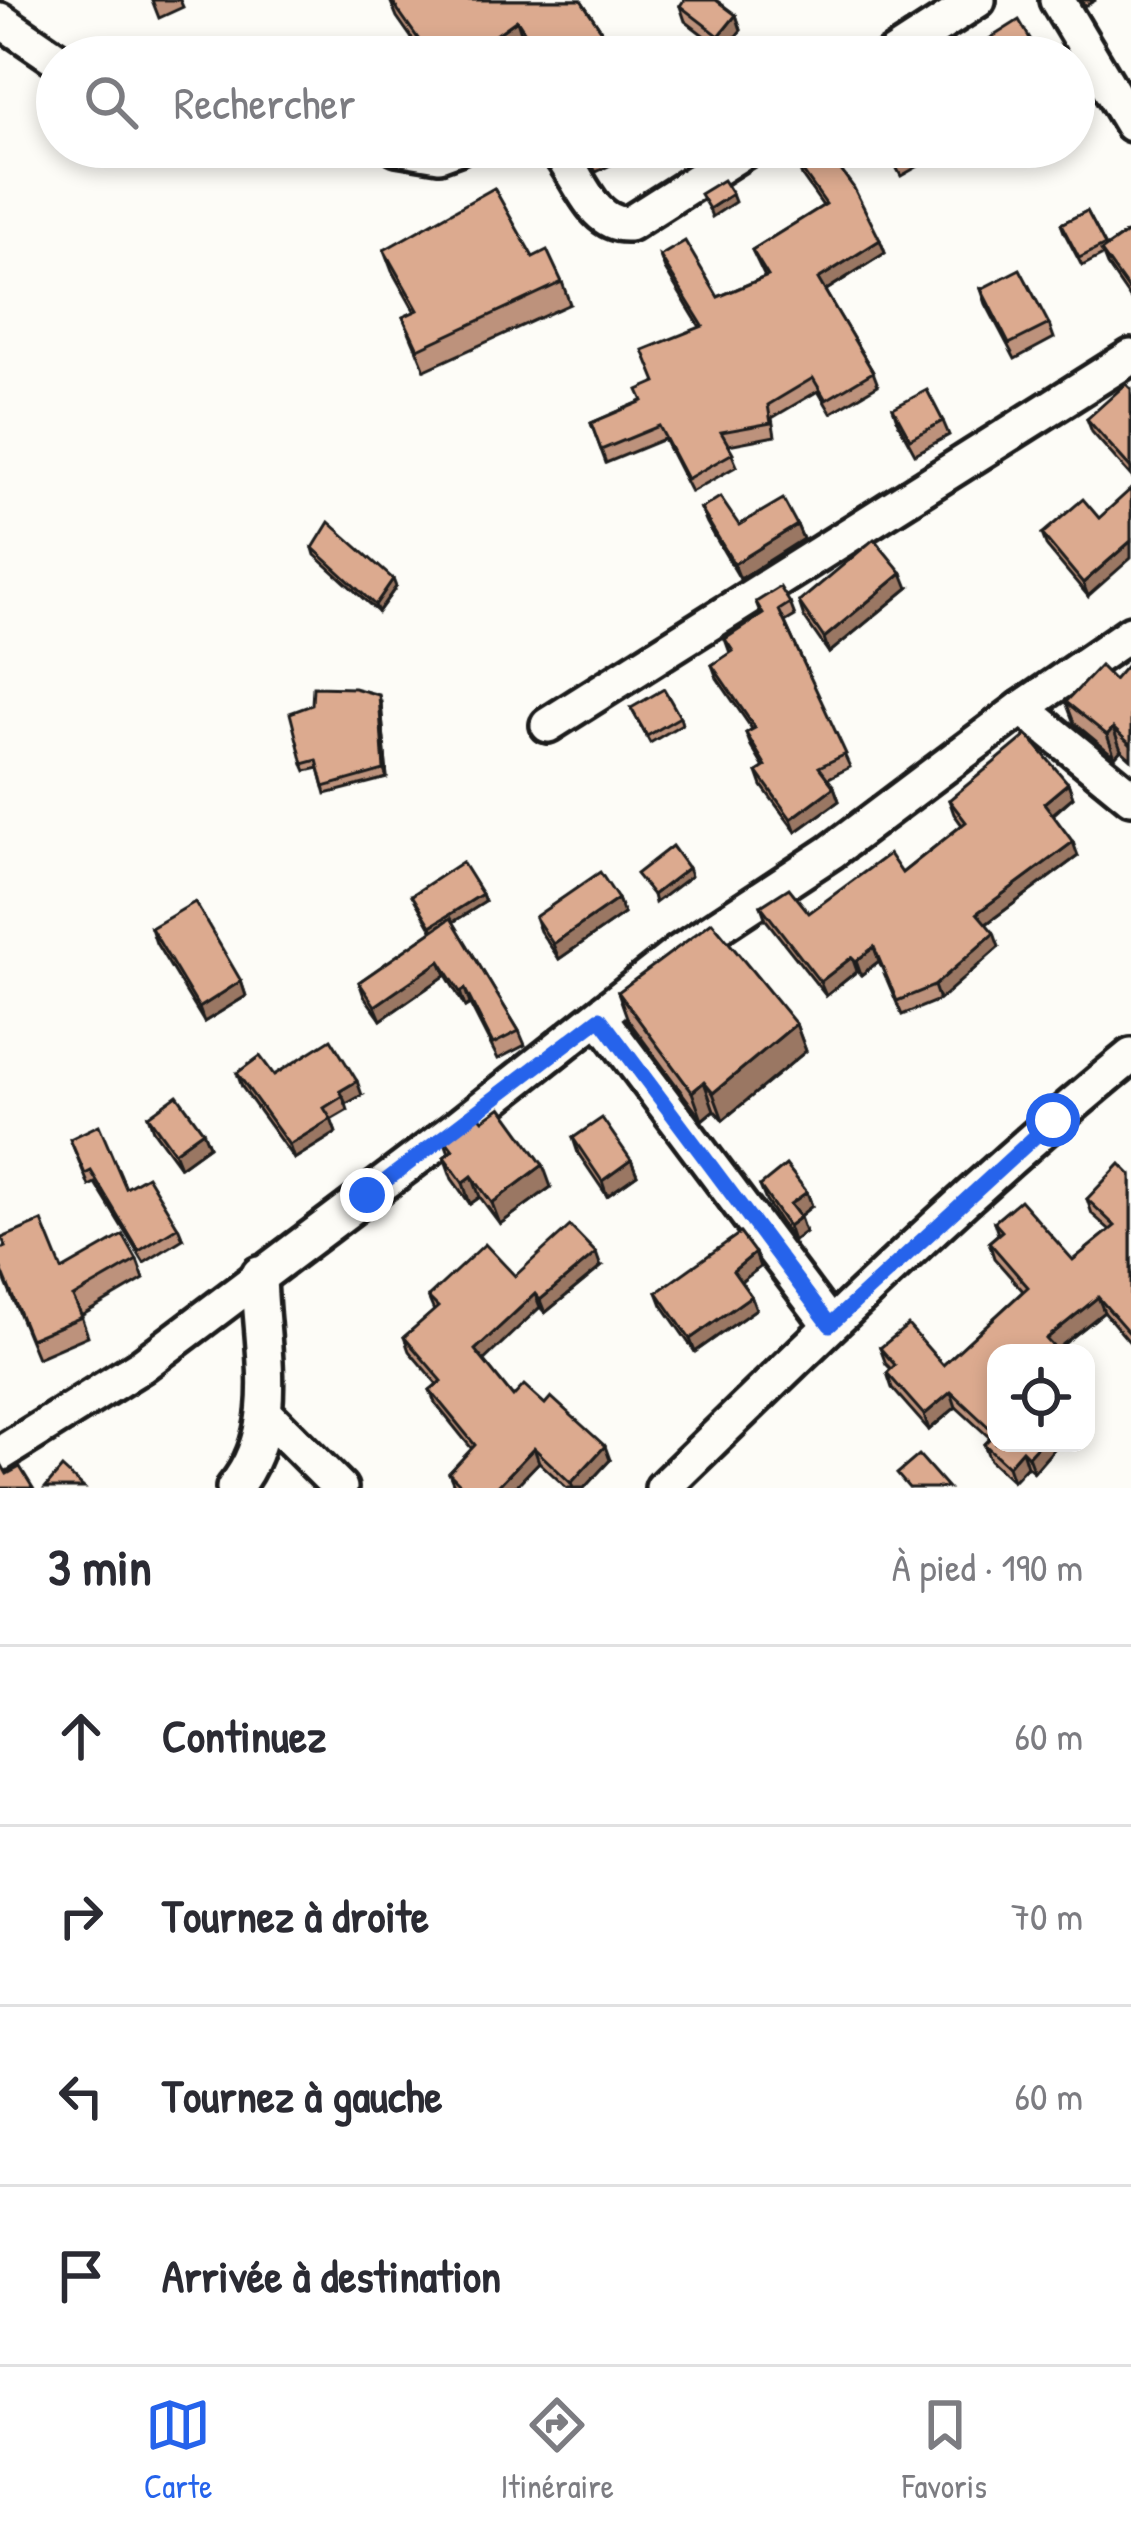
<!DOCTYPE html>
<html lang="fr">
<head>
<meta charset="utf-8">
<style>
  :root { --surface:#fff; --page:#f2f2f3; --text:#2b2b33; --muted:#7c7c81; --line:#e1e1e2; --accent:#2563eb }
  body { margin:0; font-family:"Patrick Hand",sans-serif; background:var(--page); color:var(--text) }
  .controls { position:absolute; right:36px; bottom:36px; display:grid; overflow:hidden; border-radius:24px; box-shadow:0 6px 18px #0003 }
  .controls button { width:108px; height:108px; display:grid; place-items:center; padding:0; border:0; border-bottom:3px solid var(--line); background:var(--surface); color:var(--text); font:60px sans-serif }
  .stop { position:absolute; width:36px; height:36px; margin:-27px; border:9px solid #2563eb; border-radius:50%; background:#fff }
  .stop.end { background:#2563eb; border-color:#fff; box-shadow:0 3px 12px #0008 }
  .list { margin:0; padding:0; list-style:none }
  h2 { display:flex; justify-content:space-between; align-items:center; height:156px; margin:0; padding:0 48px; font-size:51px }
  h2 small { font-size:39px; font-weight:400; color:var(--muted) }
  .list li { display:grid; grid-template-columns:78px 1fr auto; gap:36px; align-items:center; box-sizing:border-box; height:180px; padding:0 48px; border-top:3px solid var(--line) }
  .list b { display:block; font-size:45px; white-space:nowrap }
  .list em { font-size:39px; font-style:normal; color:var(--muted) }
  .icon { flex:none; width:66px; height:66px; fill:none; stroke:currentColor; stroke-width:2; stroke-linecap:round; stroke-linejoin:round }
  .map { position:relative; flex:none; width:1131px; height:1488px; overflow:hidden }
  .search { position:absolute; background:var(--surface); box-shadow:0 6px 18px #0003; left:36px; right:36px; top:36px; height:132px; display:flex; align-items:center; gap:30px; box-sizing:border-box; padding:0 42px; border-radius:66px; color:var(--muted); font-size:45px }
  .sheet { height:876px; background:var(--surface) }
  nav { display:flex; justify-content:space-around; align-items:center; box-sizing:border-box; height:168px; border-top:3px solid var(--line); background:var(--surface); font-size:33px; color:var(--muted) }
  nav a { display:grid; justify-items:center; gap:6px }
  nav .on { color:var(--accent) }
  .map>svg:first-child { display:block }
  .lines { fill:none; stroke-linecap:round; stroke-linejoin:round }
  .street-casing { stroke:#1c1c1c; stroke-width:42 }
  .street { stroke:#fdfcf7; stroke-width:33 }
  .wall { fill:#bd927b; stroke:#1c1c1c; stroke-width:3 }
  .shaded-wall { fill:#9a7764; stroke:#1c1c1c; stroke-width:3 }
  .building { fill:#dcaa8f; stroke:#1c1c1c; stroke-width:3 }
  .route { stroke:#2563eb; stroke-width:15 }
</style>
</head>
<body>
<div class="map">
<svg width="1131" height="1488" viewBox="0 0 1131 1488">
  <rect width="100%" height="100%" fill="#fdfcf7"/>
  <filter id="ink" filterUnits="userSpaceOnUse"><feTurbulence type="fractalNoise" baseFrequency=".00833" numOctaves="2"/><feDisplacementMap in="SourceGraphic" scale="24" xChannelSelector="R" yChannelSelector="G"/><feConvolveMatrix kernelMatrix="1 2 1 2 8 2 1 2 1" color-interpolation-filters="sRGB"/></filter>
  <g filter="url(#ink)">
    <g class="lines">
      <defs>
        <g id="street">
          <path d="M1057,0L1131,124"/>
          <path d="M0,20L57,59"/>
          <path d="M890,57L978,0"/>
          <path d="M397,147L439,154L458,147"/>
          <path d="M554,147C579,171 590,227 629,224L750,147"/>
          <path d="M1022,708L1131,797"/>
          <path d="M548,725L1131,357"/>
          <path d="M600,1018L830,1325"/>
          <path d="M266,1414L340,1488"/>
          <path d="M0,1454L141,1366L458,1127L678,953L831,852L1022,708L1131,633"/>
          <path d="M234,1488C284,1428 260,1345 259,1274"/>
          <path d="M663,1488C815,1340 967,1190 1131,1056"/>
        </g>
      </defs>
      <!-- street casing -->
      <use href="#street" class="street-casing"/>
      <!-- street -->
      <use href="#street" class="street"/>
    </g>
    <!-- wall -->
    <g class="wall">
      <path d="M152,0H180L183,7L159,18Z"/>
      <path d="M390,0H581L619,57H536L523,39L498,57H425L397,17Z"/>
      <path d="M1081,0H1096L1085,6Z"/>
      <path d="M680,6L736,15L741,30L724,51L685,21Z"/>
      <path d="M1074,63L1086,90L1074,97Z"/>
      <path d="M581,147H648L596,172Z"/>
      <path d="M885,147H952L901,176Z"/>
      <path d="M797,163L880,240L885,253L825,291L873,372L878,385L831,413L818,391L772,418L775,436L728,445L737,466L691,492L664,439L606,463L591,423L642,401L655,382L700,327L665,269L660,256L718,297L765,277L752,250L823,206L802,176Z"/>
      <path d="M1087,211L1106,247L1131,230V300L1107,265L1103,255L1082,266L1064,232L1061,224Z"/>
      <path d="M384,250L533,257L562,282L570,304L425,370L403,317L415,312L392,271Z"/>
      <path d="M981,289L1049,324L1054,338L1015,359L986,304Z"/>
      <path d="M1131,389V476L1092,432L1087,419Z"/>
      <path d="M893,408L943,421L949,435L915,454L898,423Z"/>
      <path d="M701,509L739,525H797L803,539L740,579L707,523Z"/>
      <path d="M1099,518L1088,596L1047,547L1042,534Z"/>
      <path d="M313,548L396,587L378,612L315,555Z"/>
      <path d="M908,588L829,653L804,617L799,602Z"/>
      <path d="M756,602L790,603L795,616L785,622L850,767L827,779L834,787L839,801L796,832L762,786L757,772L764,768L751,746L746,733L752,729L717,678L712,665L730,653L725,639L761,615Z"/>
      <path d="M1131,669V759L1121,750L1115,757L1074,723L1066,702L1114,680Z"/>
      <path d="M381,703L387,778L326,794L319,768L306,771L303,764Z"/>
      <path d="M631,708L680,717L682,724L650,743Z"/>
      <path d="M1068,783L1073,797L1053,815L1078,856L986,924L999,947L939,1000L902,1015L879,961L861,975L857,971L826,996L766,920L761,906L809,913L902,873L962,825L954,814L949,800Z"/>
      <path d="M482,894L485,902L453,922L519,1031L525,1045L498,1059L470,1004L465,1007L446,975L381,1020L364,996L359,982L433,931L412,895Z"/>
      <path d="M618,899L624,914L559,959L540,931L535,917Z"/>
      <path d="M151,928L241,981L246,996L204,1022L156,943Z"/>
      <path d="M618,992L796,1024L806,1051L723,1120L714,1110L702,1120L628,1020Z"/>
      <path d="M237,1073L274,1075L362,1095L346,1104L348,1110L331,1120L336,1133L294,1159L242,1087Z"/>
      <path d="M148,1116L203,1131L209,1146L180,1167L153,1130Z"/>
      <path d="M483,1120L551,1187L500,1224L480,1197L470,1204L452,1179L444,1157L449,1153L443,1137Z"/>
      <path d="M573,1138L631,1160L637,1175L607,1196L578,1153Z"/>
      <path d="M70,1139L126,1188L178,1227L183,1239L144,1263L95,1183L89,1186Z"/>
      <path d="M1131,1175V1344L1104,1312L1056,1350L996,1443H1059L1034,1472L1027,1466L1013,1481L990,1460L984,1444L990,1438L956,1407L929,1430L892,1388L887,1373L891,1369L886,1364L880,1348L943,1365L1023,1291L994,1258L989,1242L998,1234L994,1222L1073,1260L1110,1230L1092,1214L1087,1199Z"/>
      <path d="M760,1186L807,1192L812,1206L799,1216L805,1232L793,1241L766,1201Z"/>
      <path d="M755,1253L760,1267L741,1282L751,1296L756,1309L695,1352L662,1305L657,1292Z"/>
      <path d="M137,1260L144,1279L81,1316L88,1336L37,1358L0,1268L62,1270Z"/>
      <path d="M601,1267L545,1313L540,1307L483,1360L513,1397L610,1460L584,1488H567L539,1462L514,1488H455L449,1473L472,1449L435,1403L430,1390L437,1384L409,1351L404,1337L434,1311L428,1297L515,1276Z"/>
    </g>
    <!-- shaded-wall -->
    <g class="shaded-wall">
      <path d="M736,15L741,30L724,51L719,36Z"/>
      <path d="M517,20L523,39L498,57H465Z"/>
      <path d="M732,194L735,202L712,217L709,209Z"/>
      <path d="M880,240L885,253L823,292L818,279Z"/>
      <path d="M797,525L803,539L740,579L734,564Z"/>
      <path d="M1131,541V558L1088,596L1083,583Z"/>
      <path d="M902,573L908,588L829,653L824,638Z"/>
      <path d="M393,579L396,587L378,612L375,605Z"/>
      <path d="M379,695L381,703L387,778L384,770Z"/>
      <path d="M1113,728L1121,750L1115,757L1107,735Z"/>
      <path d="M1068,783L1073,797L1049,817L1044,803Z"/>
      <path d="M834,787L839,801L796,832L791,819Z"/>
      <path d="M1073,842L1078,856L982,927L977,913Z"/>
      <path d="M688,868L691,876L655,903L653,895Z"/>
      <path d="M482,894L485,902L434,934L431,926Z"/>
      <path d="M618,899L624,914L559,959L553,944Z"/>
      <path d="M994,933L999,947L939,1000L934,986Z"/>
      <path d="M874,947L879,961L861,975L856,961Z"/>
      <path d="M852,957L857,971L826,996L820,982Z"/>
      <path d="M440,961L446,975L381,1020L375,1006Z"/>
      <path d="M241,981L246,996L204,1022L199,1008Z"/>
      <path d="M465,989L470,1004L465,1007L460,992Z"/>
      <path d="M796,1024L806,1051L723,1120L713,1093Z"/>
      <path d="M357,1081L362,1095L346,1104L340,1091Z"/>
      <path d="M704,1082L714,1110L702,1120L692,1092Z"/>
      <path d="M331,1119L336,1133L294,1159L289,1145Z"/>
      <path d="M203,1131L209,1146L180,1167L174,1152Z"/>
      <path d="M631,1160L637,1175L607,1196L602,1181Z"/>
      <path d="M543,1165L551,1187L500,1224L492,1203Z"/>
      <path d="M472,1176L480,1197L470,1204L463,1183Z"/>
      <path d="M807,1192L812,1206L796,1219L790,1204Z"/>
      <path d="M800,1217L805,1232L793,1241L788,1226Z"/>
      <path d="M596,1253L601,1267L545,1313L540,1300Z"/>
      <path d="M755,1253L760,1267L738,1284L733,1271Z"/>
      <path d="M535,1294L540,1307L480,1364L475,1350Z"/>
      <path d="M751,1296L756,1309L695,1352L690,1339Z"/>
      <path d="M1098,1297L1104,1312L1052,1353L1046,1339Z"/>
      <path d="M951,1392L956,1407L929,1430L924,1415Z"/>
      <path d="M1040,1443H1059L1034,1472L1028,1456Z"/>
      <path d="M605,1446L610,1460L584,1488H573L571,1483Z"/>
      <path d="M534,1448L539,1462L514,1488H496Z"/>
      <path d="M1022,1450L1027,1466L1013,1481L1008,1466Z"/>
    </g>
    <!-- building -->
    <g class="building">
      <path d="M391,0H581L619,57H541L517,20L465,57H431Z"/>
      <path d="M684,0H716L736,15L719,36L680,6Z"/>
      <path d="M1019,20L1041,57H948L960,51L962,56Z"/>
      <path d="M1065,47L1070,57H1046Z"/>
      <path d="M586,147H603L590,153Z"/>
      <path d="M819,147H824L854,188L880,240L818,279L873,372L826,400L813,378L768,405L771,423L721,432L733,453L687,479L659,426L601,450L591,423L643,401L638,390L656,382L643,350L703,326L660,256L685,241L718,297L768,276L752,250L826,204L797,163Z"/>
      <path d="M888,147H915L895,159Z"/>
      <path d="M723,180L732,194L709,209L700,194Z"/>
      <path d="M494,188L533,257L547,250L562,282L418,349L403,317L418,310L384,250Z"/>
      <path d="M1087,211L1105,245L1079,258L1061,224Z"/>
      <path d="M1131,230V293L1101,251Z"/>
      <path d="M1020,269L1049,324L1009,344L981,289Z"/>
      <path d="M1126,384L1131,389V468L1087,419Z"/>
      <path d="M927,390L943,421L910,439L893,408Z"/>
      <path d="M1131,489V541L1083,583L1042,534L1083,499L1099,518Z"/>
      <path d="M720,497L739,525L783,499L797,525L734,564L701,509Z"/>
      <path d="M329,522L393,579L375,605L313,548Z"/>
      <path d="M874,539L902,573L824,638L799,602Z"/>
      <path d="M780,587L790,603L779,610L846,754L819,767L834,787L791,819L757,772L766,766L746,733L755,728L712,665L733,651L725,639L763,614L756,602Z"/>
      <path d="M1127,665L1131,669V745L1113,728L1107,735L1066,702L1100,666L1114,680Z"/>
      <path d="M313,687L354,688L379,695L384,770L324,787L317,760L303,764L290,713L312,705Z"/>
      <path d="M664,689L680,717L647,736L631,708Z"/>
      <path d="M1027,735L1068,783L1044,803L1073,842L977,913L994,933L934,986L897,1001L874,947L856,961L852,957L820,982L761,906L789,888L809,913L889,854L902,873L966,822L949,800Z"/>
      <path d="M672,846L688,868L653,895L636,874Z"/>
      <path d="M462,862L482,894L431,926L412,895Z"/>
      <path d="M600,872L618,899L553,944L535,917Z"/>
      <path d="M195,902L241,981L199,1008L151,928Z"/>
      <path d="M451,918L519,1031L493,1044L465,989L460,992L440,961L375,1006L359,982Z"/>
      <path d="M712,922L796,1024L713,1093L704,1082L692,1092L618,992Z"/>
      <path d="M331,1039L357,1081L340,1091L343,1096L324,1108L331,1119L289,1145L237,1073L260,1056L274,1075Z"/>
      <path d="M177,1095L203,1131L174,1152L148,1116Z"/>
      <path d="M501,1107L543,1165L492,1203L472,1176L463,1183L444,1157L453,1150L443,1137L476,1112L483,1120Z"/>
      <path d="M602,1118L631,1160L602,1181L573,1138Z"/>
      <path d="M99,1125L126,1188L147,1176L178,1227L139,1251L91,1171L85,1174L70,1139Z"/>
      <path d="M1120,1164L1131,1175V1335L1098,1297L1046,1339L1059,1353H996V1443H1040L1028,1456L1022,1450L1008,1466L984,1444L995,1433L951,1392L924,1415L887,1373L895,1365L880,1348L908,1325L943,1365L1028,1287L989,1242L1002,1231L994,1222L1020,1200L1073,1260L1115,1226L1087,1199Z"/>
      <path d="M786,1165L807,1192L790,1204L800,1217L788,1226L760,1186Z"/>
      <path d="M42,1221L62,1270L123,1235L137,1260L73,1297L82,1317L30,1339L0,1266V1249L6,1247L2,1238Z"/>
      <path d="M570,1226L596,1253L540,1300L535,1294L475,1350L513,1397L524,1385L545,1404L551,1397L605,1446L571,1483L534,1448L496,1488H464L449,1473L475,1445L430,1390L442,1381L404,1337L438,1307L428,1297L485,1244L515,1276Z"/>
      <path d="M740,1233L755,1253L733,1271L751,1296L690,1339L657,1292Z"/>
      <path d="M919,1455L948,1488H909L897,1474Z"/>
      <path d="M0,1462L7,1474L20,1467L33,1488H0Z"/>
      <path d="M62,1468L84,1488H45Z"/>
    </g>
  </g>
  <g class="lines" filter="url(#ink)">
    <!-- route -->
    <path class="route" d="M367,1195L600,1018L830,1325L1053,1120"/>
  </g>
</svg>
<div class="controls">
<button><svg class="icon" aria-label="locate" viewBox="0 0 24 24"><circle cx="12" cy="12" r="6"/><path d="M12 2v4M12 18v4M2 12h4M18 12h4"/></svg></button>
</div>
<div class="stop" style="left:1053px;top:1120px"></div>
<div class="stop end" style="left:367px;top:1195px"></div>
<div class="search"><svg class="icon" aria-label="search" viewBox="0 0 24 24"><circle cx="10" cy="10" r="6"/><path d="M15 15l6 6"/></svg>Rechercher</div>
</div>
<section class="sheet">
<h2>3 min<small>À pied · 190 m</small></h2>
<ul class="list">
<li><svg class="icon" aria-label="ahead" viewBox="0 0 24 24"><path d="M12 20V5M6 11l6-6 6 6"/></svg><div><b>Continuez</b></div><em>60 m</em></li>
<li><svg class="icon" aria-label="right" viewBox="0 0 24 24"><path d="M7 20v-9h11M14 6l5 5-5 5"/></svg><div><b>Tournez à droite</b></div><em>70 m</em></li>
<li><svg class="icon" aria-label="left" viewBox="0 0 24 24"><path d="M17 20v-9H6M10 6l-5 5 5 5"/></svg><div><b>Tournez à gauche</b></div><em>60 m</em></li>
<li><svg class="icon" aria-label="arrive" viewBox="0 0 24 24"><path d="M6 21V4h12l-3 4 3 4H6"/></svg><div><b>Arrivée à destination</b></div></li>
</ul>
</section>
<nav>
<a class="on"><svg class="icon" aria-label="map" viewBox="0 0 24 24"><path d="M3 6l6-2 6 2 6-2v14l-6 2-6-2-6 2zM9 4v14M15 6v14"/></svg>Carte</a>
<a><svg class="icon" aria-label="directions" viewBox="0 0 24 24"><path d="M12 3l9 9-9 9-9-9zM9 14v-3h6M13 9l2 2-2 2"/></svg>Itinéraire</a>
<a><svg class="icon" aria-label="saved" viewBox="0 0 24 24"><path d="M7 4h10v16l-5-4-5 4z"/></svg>Favoris</a>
</nav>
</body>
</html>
